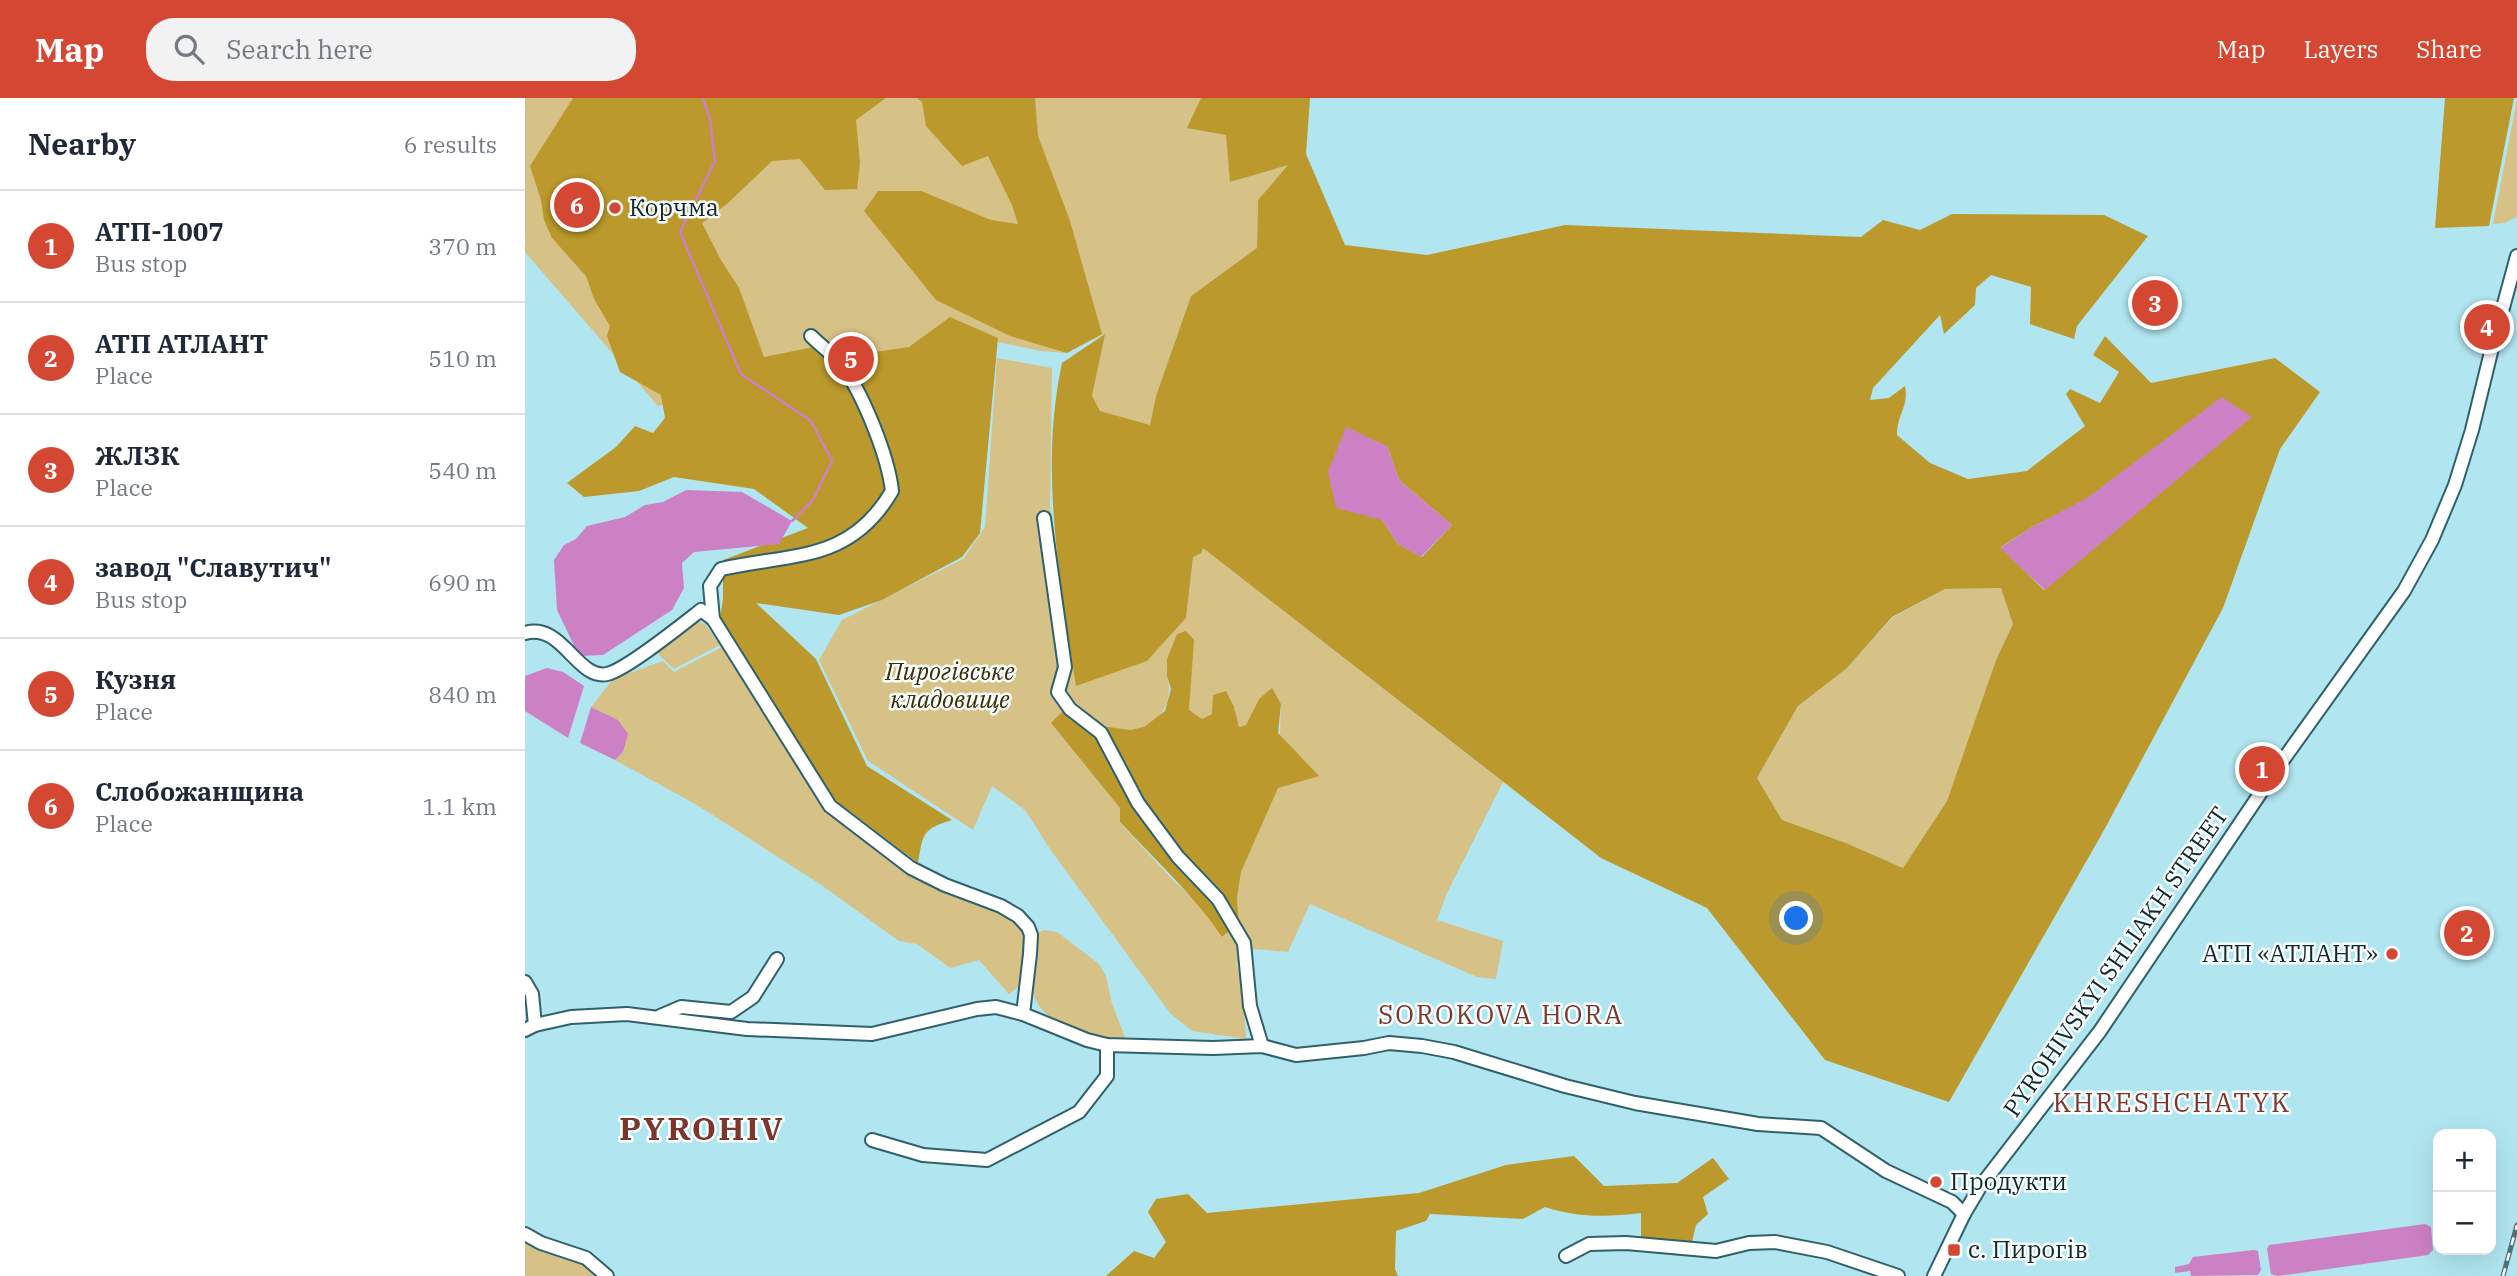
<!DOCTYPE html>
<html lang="en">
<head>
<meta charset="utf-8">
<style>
  :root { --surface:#fff; --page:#f2f2f3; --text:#1f2937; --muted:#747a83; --line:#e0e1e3; --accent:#d44733 }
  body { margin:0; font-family:"IBM Plex Serif",serif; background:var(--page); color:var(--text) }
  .controls { position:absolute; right:21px; bottom:21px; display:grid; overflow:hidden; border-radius:14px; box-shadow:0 7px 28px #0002 }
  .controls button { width:63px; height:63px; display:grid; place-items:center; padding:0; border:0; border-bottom:2px solid var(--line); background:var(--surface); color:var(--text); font:35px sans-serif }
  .you { position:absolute; left:1272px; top:821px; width:24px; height:24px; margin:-18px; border:5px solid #fff; border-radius:50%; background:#1a73e8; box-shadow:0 0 0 10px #1a73e833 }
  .badge { display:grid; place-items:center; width:46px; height:46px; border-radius:50%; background:var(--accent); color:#fff; font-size:23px; font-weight:700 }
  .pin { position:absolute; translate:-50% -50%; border:4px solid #fff; box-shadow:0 2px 7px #0006 }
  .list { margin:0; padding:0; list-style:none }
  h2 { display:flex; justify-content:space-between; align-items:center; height:91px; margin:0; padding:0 28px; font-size:30px }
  h2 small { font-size:23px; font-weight:400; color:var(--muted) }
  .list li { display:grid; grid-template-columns:46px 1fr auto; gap:21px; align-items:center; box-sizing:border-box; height:112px; padding:0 28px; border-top:2px solid var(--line) }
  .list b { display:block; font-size:26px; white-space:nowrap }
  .list p { margin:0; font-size:23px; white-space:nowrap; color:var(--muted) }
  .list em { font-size:23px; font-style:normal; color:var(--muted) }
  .icon { flex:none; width:38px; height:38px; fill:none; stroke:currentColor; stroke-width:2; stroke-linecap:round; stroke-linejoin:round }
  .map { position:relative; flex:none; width:1992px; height:1178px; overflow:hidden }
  header { display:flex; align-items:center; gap:42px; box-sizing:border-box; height:98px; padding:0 35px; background:var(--accent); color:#fff }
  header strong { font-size:33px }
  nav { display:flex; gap:38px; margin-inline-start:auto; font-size:24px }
  .search { width:490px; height:63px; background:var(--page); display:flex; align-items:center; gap:18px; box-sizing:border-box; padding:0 24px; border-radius:28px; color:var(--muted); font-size:26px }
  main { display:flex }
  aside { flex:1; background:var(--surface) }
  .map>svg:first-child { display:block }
  .green { fill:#d6c186; fill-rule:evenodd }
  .forest { fill:#bb992c; fill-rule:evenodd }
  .water { fill:#cd81c5 }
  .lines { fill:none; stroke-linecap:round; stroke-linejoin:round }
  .stream { stroke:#cd81c5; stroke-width:2.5 }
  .minor-casing { stroke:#2f616a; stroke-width:16 }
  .minor { stroke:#fff; stroke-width:12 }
  .rail-casing { stroke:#517279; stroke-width:5 }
  .rail { stroke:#f8fdfe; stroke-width:2.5; stroke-dasharray:8; stroke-linecap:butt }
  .poi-dot { fill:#d44733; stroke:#f8fdfe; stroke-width:2.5 }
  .labels { text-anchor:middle; stroke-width:5; stroke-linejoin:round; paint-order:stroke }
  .poi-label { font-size:24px; fill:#13282c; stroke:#f8fdfe; text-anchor:start }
  .park-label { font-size:24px; font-style:italic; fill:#3c2e00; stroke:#f8fdfe }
  .street-label { font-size:24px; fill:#13282c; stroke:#f8fdfe }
  .neighbourhood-label { font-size:26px; letter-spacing:2px; fill:#7c362b; stroke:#f8fdfe }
  .district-label { font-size:32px; font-weight:bold; letter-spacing:2px; fill:#7c362b; stroke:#f8fdfe }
</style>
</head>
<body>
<header>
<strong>Map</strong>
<div class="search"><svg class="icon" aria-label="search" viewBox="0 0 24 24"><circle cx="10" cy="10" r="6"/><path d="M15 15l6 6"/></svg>Search here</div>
<nav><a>Map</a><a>Layers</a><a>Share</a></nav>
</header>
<main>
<aside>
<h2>Nearby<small>6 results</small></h2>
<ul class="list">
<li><span class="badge">1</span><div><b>АТП-1007</b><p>Bus stop</p></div><em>370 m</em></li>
<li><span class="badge">2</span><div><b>АТП АТЛАНТ</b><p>Place</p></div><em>510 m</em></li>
<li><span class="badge">3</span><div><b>ЖЛЗК</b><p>Place</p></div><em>540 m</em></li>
<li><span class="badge">4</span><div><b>завод &quot;Славутич&quot;</b><p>Bus stop</p></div><em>690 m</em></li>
<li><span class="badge">5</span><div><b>Кузня</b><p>Place</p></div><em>840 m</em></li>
<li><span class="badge">6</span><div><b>Слобожанщина</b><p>Place</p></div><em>1.1 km</em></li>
</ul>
</aside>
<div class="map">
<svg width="1992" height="1178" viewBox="0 0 1992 1178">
  <rect width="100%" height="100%" fill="#b1e6f0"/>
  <!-- green -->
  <g class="green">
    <path d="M0,0H676L663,30L701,36L706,84L764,66L733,102L732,150L666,198L631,298L625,328L574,313L567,298L579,236L542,255L516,253L463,242L133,308L0,154Z"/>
    <path d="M1992,1V119L1979,125L1968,126Z"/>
    <path d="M472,260L527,270L525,407L551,587L622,563L661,520L668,459L678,450L978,684L922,795L912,822L978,843L971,881L952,879L785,806L763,854L729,851L711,866L717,880L721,941L667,933L645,915L525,751L500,712L467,688L448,732L343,663L294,562L317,522L438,461L460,429ZM667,561L664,612L677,621L709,609L713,629L721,627L734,601L747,591L756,606L753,689L716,774L712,800L714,825L698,839L677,809L647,781L595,725V710L526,625C535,625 545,625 554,625C570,627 587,633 604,632C633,631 650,604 642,578Z"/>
    <path d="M1476,490L1488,526L1471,562L1422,703L1378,770L1321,745L1257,722L1232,680L1273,608L1322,570L1367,520L1420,491Z"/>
    <path d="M170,522L180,526L195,547L149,571L129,552Z"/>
    <path d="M197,549L300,712L370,765L483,816L497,829L501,837L493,889L484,896L454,862L425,870L392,846L374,843L295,786L172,707L90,662L98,654L93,622L66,609L88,581L138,563L149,574Z"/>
    <path d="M519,832L532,834L574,866L581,878L587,906L600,939L591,944C562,935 512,927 508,891C506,873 509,854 509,836Z"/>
    <path d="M0,1136L61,1160L82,1178H0Z"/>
  </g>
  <!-- forest -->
  <g class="forest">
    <path d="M48,0H361L331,22L335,65L332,91L300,92L275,61L247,63L203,105L177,125L196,162L214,190L239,259L294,248L331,290L336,256L384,249L425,219L473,240L455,435L437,459L357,502L314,517L231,505L291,561L342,668L427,722C397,731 398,736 393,765L311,703L195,522L198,500V462L283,430L229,391L149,379L114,393L59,399L42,385L91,349L110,328L128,335L140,320L136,297L95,274L82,238L85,228L69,201L61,178L27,140L19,122L16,102L5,68Z"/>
    <path d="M392,0H510L513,38L545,123L577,236L542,255L485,238L411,202L339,113L353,93H396L466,122L493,126L487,107L463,58L437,68L401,28L397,4Z"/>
    <path d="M676,0H785L781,56L820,147L902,157L1040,127L1336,139L1358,122L1395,132L1427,116L1579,117L1623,138L1552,228L1549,241L1505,226L1506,189L1466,177L1451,190L1450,207L1419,236L1415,217L1348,290L1345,302L1364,300L1380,288C1384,310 1372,315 1372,337L1405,365L1443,381L1502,373L1560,328L1541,296L1545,291L1575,305L1594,274L1568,257L1580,238L1626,285L1750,260L1795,294L1755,351L1698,510L1578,734L1424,1004L1300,962L1182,810L1076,760L678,450L676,455L668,459L661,520L622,563L551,588C535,481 514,372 537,265L580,236L567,298L575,313L625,327L631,298L666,198L732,150L733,102L763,67L705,84L701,37L662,30ZM862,348L874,382L927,427L897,459L873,446L857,422ZM1611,364L1519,492L1476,449L1507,429L1562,401ZM1476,490L1488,526L1471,562L1422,703L1378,770L1321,745L1257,722L1232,680L1273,608L1322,570L1367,519L1420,491Z"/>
    <path d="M1920,0H1989L1964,128L1910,130Z"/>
    <path d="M661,533L669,542L664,612L677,621L687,616L688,597L701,593L709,609L714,629L721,627L734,601L747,590L756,606L753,635L794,678L753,690L716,774L712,800L714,825L697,839C669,797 630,762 595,724V710L526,625L538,613L554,625L605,632L619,629L640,613L646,591L642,578V561L652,536Z"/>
    <path d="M1049,1058L1079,1088L1152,1085L1188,1060L1204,1081L1178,1099L1183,1116L1171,1127L1166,1148L1116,1144V1115C1082,1119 1053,1120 1020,1109L998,1121L905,1116L901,1123L871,1133L870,1171L873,1178H581L609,1153L629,1160L641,1144L623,1114L631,1101L663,1096L682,1115L894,1095L981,1067Z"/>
  </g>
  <!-- water -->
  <g class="water">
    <path d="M1697,299L1727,319L1520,492L1475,450L1507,429L1562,400Z"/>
    <path d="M821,329L862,348L874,382L927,427L896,459L873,446L857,422L811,410L803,374Z"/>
    <path d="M161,392L217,394L267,423L254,446L169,454L157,465L159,490L147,512L78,557L54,558L32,512L29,462L39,447L51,441L62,428L100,419L120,407L138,404Z"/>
    <path d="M22,570L38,574L59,588L43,640L0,613V578Z"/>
    <path d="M66,609L93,622L103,636L98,654L90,662L55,645Z"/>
    <path d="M1900,1126L1906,1129L1908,1152L1903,1157L1753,1178L1746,1176L1742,1151L1744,1147Z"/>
    <path d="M1729,1152L1733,1153L1736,1172L1733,1177L1666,1178L1665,1173L1650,1175V1169L1664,1166L1668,1159Z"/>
  </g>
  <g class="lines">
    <!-- stream -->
    <path class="stream" d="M178,0L185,22L190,63L155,134L216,276L286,323L307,363L288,402L267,423"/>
    <defs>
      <g id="minor">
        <path d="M286,238C295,247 306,255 314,264C337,292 363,358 367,393C325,465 267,455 196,471L185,488L188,521L305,708L386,770L420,787L476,808L493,818L503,829L506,837L505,856L498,916"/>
        <path d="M519,420L540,569L533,594L545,611L576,635L613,705L653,759L693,801L719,845L725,908L737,948"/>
        <path d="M0,535C37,524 52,582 82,576C101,572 158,526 176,512L188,521"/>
        <path d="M0,884L7,896L10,927"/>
        <path d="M135,918L156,909L206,914L228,899L252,861"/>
        <path d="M0,932L10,927L46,919L102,916L222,931L347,936L452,911L471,909L498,916L562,942L582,947L688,950L737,948L771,957L839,950L864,945L897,948L929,954L1040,988L1110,1005L1233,1026L1296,1030L1361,1073L1427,1104L1439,1116"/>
        <path d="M347,1042L398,1057L462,1062L554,1014L582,978V947"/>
        <path d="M0,1136L16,1145L61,1160L82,1178"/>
        <path d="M1041,1158L1064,1146L1101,1145L1191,1153L1224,1145L1250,1144L1302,1154L1373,1178"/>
        <path d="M1409,1178L1439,1116L1455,1089L1575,933L1753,669L1879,493L1907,442L1930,387L1947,332L1966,254L1992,158"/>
      </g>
    </defs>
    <!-- minor casing -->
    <use href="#minor" class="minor-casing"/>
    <!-- minor -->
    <use href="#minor" class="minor"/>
    <defs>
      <path id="rail" d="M1978,1178L1992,1127"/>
    </defs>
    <!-- rail casing -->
    <use href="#rail" class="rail-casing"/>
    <!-- rail -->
    <use href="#rail" class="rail"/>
  </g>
  <!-- markers -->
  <g class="poi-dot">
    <circle cx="90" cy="110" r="7"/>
    <circle cx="1867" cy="856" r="7"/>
    <circle cx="1411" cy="1084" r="7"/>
    <rect x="1422" y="1145" width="14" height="14" rx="3.5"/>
  </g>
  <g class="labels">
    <!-- poi labels -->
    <g class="poi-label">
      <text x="104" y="118">Корчма</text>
      <text x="1853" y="864" text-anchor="end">АТП «АТЛАНТ»</text>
      <text x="1425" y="1092">Продукти</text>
      <text x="1443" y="1160">с. Пирогів</text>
    </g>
    <!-- park labels -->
    <g class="park-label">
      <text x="425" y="582">Пирогівське<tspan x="425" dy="28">кладовище</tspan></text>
    </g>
    <!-- street labels -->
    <g class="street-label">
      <text transform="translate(1591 864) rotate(-55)" y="8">PYROHIVSKYI SHLIAKH STREET</text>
    </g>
    <!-- neighbourhood labels -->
    <g class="neighbourhood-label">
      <text x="976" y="926">SOROKOVA HORA</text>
      <text x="1647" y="1014">KHRESHCHATYK</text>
    </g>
    <!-- district labels -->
    <g class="district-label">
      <text x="177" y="1042">PYROHIV</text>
    </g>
  </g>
</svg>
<div class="controls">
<button>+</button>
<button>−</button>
</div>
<div class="you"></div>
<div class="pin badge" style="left:1737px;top:671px">1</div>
<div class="pin badge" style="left:1942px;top:835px">2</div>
<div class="pin badge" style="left:1630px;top:205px">3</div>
<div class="pin badge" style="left:1962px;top:229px">4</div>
<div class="pin badge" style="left:326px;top:261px">5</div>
<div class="pin badge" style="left:52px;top:107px">6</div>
</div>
</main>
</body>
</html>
